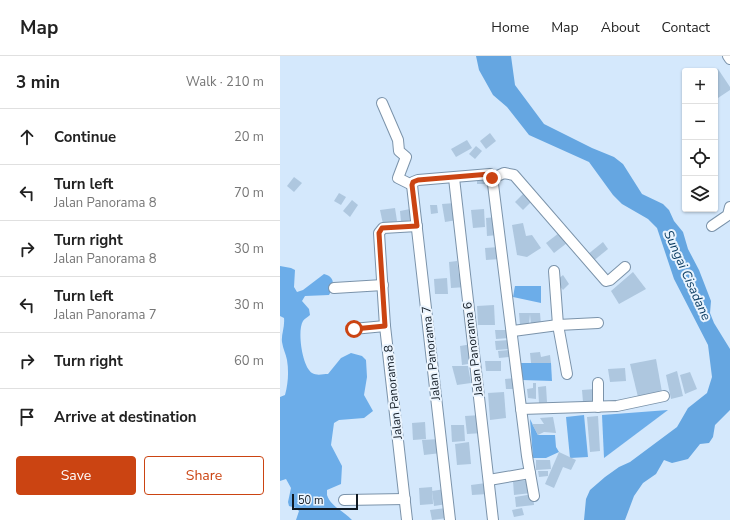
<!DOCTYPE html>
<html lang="en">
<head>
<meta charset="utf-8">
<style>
  :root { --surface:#fff; --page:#f2f2f2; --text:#222; --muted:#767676; --line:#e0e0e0; --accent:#cb4412 }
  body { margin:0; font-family:"Nunito Sans",sans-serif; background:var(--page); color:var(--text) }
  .controls { position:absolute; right:12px; top:12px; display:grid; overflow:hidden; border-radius:4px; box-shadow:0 1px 3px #0004 }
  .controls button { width:36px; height:36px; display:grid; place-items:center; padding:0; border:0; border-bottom:1px solid var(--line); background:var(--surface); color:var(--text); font:20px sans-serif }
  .scale { position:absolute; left:12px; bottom:10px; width:66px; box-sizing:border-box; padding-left:4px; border:2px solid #101922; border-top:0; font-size:11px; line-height:14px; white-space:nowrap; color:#101922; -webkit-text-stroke:3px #eaf4fe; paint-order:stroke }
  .stop { position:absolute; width:12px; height:12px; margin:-9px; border:3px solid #cb4412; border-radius:50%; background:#fff }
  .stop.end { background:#cb4412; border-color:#fff; box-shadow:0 1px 4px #0008 }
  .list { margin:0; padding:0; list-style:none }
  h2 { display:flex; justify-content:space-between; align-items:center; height:52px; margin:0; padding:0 16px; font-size:17px }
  h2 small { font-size:13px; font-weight:400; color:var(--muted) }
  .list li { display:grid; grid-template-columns:26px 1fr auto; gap:12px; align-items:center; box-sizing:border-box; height:56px; padding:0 16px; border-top:1px solid var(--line) }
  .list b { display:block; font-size:15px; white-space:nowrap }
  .list p { margin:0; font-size:13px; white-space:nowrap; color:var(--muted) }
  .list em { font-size:13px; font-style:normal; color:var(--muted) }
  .actions { display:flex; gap:8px; padding:12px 16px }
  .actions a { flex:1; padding:9px 0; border:1px solid var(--accent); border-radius:4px; text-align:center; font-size:14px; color:var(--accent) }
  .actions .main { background:var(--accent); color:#fff }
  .icon { flex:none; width:22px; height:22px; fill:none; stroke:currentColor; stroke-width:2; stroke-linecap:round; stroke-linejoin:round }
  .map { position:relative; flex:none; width:450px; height:464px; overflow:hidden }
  header { display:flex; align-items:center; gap:24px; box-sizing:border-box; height:56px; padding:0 20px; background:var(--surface); border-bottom:1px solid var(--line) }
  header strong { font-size:19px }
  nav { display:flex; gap:22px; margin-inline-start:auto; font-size:14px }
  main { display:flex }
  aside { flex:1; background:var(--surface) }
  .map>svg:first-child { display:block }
  .forest { fill:#6cade9 }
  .water { fill:#65a6e1 }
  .building { fill:#aec7df }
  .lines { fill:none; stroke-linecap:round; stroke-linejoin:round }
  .minor-casing { stroke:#7b93aa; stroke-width:12 }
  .minor { stroke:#fff; stroke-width:10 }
  .route { stroke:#cb4412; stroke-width:5 }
  .labels { text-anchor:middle; stroke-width:4; stroke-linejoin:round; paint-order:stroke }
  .street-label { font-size:12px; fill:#101922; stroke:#eaf4fe }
  .water-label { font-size:13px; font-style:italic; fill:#07395f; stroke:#eaf4fe }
</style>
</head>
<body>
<header>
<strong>Map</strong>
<nav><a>Home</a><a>Map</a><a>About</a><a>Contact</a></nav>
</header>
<main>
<aside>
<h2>3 min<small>Walk · 210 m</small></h2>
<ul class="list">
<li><svg class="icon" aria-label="ahead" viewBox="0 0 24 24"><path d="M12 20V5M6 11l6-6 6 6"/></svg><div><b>Continue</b></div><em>20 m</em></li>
<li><svg class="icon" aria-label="left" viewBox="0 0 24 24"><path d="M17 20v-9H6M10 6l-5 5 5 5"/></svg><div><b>Turn left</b><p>Jalan Panorama 8</p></div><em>70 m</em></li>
<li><svg class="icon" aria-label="right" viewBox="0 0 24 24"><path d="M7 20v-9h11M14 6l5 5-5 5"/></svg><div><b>Turn right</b><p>Jalan Panorama 8</p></div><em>30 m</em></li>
<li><svg class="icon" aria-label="left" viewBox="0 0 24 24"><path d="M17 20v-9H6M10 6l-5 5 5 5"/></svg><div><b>Turn left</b><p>Jalan Panorama 7</p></div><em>30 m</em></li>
<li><svg class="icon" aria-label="right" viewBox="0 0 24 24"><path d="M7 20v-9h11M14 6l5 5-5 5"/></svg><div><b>Turn right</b></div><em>60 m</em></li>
<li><svg class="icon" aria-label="arrive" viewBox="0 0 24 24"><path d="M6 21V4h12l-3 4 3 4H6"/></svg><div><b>Arrive at destination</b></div></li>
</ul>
<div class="actions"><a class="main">Save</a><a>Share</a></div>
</aside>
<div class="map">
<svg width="450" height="464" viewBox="0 0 450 464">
  <rect width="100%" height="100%" fill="#d4e8fc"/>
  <!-- forest -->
  <g class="forest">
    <path d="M0,210L11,212L15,214L14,231L17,236L23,234L44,218C56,221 54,230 49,239L25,240L22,245L29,253L30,259C28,261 24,263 23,265C17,274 22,311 32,317C37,320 43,318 48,318L61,302L71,297L82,300L86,304L87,321L84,339L93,355L84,362L59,364L54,367L51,389L62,410L61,428L47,434V439C51,451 64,455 72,464H16L19,455L16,452L9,450L8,446L11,432L6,423L0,425V341L5,339C8,328 9,316 7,304C6,298 3,293 2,286C1,279 5,271 4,262L0,260Z"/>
    <path d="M235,230H261V247L233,241Z"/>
    <path d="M241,307H271L272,325L242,324Z"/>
    <path d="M388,354L324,402L322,359Z"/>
    <path d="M304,359L308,401L290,402L286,361Z"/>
    <path d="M250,363L258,379H275L276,391L279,396L266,402H253Z"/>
  </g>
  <!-- water -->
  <path class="water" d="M196,0H231L235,29L264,68L312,92L334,101L343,108L362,138L383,148L389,154L394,165L403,176L408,193L419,214L431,245L430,257L434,267L450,293V354L435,369L433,381L429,387L420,388L408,403L392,407L384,404L376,418L363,427L354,440L345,464H304L306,443L310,434L325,421L339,411L350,406L397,371L408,352L427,337L432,321L428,289L394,223L377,172L368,163L342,148L333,139L309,106L249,79L227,51L213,39L199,14Z"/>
  <!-- building -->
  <g class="building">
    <path d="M438,13L450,31V34L435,44V14Z"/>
    <path d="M210,77L216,85L206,93L200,85Z"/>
    <path d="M187,84L192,92L176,101L171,93Z"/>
    <path d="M196,90L202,95L195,103L189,98Z"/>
    <path d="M14,121L22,127L14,136L7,130Z"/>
    <rect x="197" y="121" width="14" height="7"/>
    <path d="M59,137L66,141L61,149L54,145Z"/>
    <path d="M244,137L252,145L243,154L235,146Z"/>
    <path d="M72,144L78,149L70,161L63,155Z"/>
    <path d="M175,147L177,164L165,166L162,148Z"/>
    <path d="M150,149H157L158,157L151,158Z"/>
    <path d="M115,152L117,165L103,168L100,154Z"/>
    <path d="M130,153L132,164L121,166L120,155Z"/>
    <path d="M204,153L205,171L193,172L191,154Z"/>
    <path d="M217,161L218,179L207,180L206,162Z"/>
    <path d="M243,167L246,180L252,179L261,192L247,201L237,199L232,169Z"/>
    <path d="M279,177L287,187L274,197L266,187Z"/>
    <path d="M323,186L328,193L312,206L307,199Z"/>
    <path d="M219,191L220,203L206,204L205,192Z"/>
    <path d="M177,205L179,219H185L186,231L171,232L169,206Z"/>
    <path d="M353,216L366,233L339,248L331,235Z"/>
    <path d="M283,219L289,228L283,234L276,225Z"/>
    <path d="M167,222L168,238H155L154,223Z"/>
    <path d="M214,249L215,269H198L197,250Z"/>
    <path d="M239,257H260L261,269L251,270L250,258L249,269H240Z"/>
    <path d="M215,274H229V282L216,283Z"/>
    <path d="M229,284L230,293L216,294L215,285Z"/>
    <path d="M192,288L194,307L182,309L180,290Z"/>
    <path d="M229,294V301L219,302L218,295Z"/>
    <path d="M260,296L261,301L270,299L271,307H251L250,297Z"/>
    <path d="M376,303L382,336L358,341L350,308Z"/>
    <path d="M205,305H221V315H206Z"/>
    <path d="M172,310H188L191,327L177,329Z"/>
    <path d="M345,312L346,325L330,326L328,313Z"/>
    <path d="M397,315L403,340L391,343L386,319Z"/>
    <path d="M410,316L417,333L405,338L400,319Z"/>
    <path d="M235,322L236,333H226L225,323Z"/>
    <path d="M253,327H256V343L248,342L247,333L253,332Z"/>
    <path d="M266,330L267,346L259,347L258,331Z"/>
    <path d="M315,333L316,346H303L302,334Z"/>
    <path d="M224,336L226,362L210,364L208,337Z"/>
    <path d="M201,359L203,377L187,378L185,360Z"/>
    <path d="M318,360L320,395L310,396L307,361Z"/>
    <path d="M273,361L276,377L264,376L258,379L252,368H264L260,362Z"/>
    <path d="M145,366L146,383L133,384L132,367Z"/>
    <path d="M171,369H184L185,385L172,386Z"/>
    <path d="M160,383L161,397L144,399L142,384Z"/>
    <path d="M189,386L191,408L177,409L175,388Z"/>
    <path d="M279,396L296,404L291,414L283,411L274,432L265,428Z"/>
    <path d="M256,404H270L271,413L256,414Z"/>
    <path d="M258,415H268V420L259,421Z"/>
    <path d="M250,424L251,437L234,439L233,425Z"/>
    <path d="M206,427L208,438L192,439L191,429Z"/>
    <path d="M152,431L153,448L140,449L139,432Z"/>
    <path d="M165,433L167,448L154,450L152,435Z"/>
    <path d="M253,438L254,449L236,451L235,441Z"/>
    <path d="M166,452L167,462L152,464L150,454Z"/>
    <path d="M242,452L244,459L234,461L232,454Z"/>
  </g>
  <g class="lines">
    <defs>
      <g id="minor">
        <path d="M448,0L450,3"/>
        <path d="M102,47L118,84L119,95L126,101L118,122L132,129"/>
        <path d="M174,122L213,464"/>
        <path d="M213,122L224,117L234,119L326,225L330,224L345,211"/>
        <path d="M132,129L133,126L138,124L210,118L212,120L247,400L254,440"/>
        <path d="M132,129L170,464"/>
        <path d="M432,170L448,159L450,151"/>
        <path d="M274,215L278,269L287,318"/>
        <path d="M54,232L103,229"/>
        <path d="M73,273L105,270"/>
        <path d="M233,275L278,269L318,267"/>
        <path d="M318,351V327"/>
        <path d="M241,353L337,350L384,340"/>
        <path d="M209,424L250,417"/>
        <path d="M64,444L125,443"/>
        <path d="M127,464L105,270L99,177L103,172L137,170"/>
      </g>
    </defs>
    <!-- minor casing -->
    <use href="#minor" class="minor-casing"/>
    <!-- minor -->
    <use href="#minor" class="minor"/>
  </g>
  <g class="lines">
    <!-- route -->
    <path class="route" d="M74,273L105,270L99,177L102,172L137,170L132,129L133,126L138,124L210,118L212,122"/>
  </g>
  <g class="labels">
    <!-- street labels -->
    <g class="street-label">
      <text transform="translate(193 293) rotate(-97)" y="4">Jalan Panorama 6</text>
      <text transform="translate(151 297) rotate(-96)" y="4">Jalan Panorama 7</text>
      <text transform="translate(113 336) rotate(-96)" y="4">Jalan Panorama 8</text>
    </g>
    <!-- water labels -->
    <g class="water-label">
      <text transform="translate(408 219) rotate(66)" y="5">Sungai Cisadane</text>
    </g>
  </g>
</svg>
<div class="controls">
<button>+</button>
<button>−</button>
<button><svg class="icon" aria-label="locate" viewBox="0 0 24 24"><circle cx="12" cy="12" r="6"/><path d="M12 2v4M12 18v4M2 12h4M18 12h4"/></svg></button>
<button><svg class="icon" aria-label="layers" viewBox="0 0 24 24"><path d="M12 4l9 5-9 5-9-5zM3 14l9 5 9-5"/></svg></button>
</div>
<div class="scale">50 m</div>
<div class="stop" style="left:74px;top:273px"></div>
<div class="stop end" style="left:212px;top:122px"></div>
</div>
</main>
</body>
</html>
